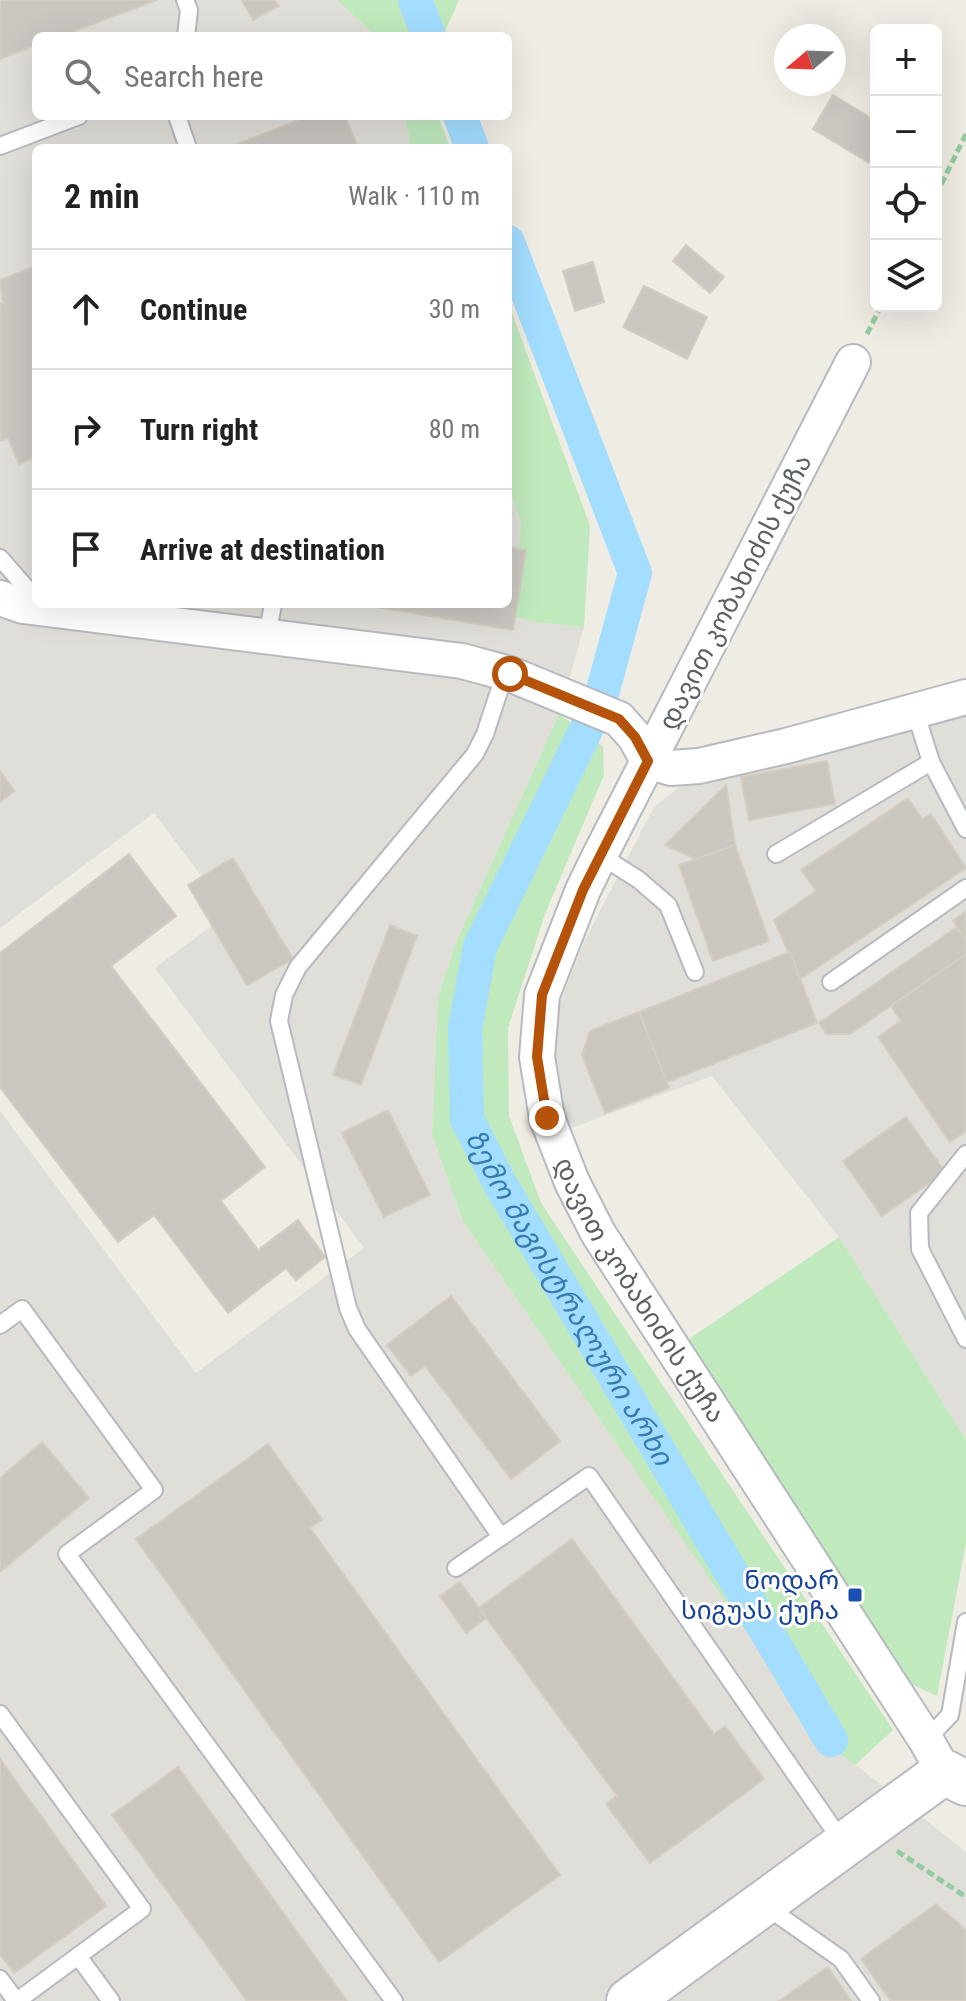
<!DOCTYPE html>
<html lang="en">
<head>
<meta charset="utf-8">
<style>
  :root { --surface:#fff; --page:#f6f6f6; --text:#222; --muted:#767676; --line:#e0e0e0 }
  body { margin:0; font-family:"Roboto Condensed","Noto Sans Georgian",sans-serif; background:var(--page); color:var(--text) }
  .controls { position:absolute; right:24px; top:24px; display:grid; overflow:hidden; border-radius:12px; box-shadow:0 8px 32px #0002 }
  .controls button { width:72px; height:72px; display:grid; place-items:center; padding:0; border:0; border-bottom:2px solid var(--line); background:var(--surface); color:var(--text); font:40px sans-serif }
  .compass { position:absolute; left:774px; top:24px; width:72px; height:72px; border-radius:50%; background:var(--surface); box-shadow:0 8px 32px #0002; rotate:251deg }
  .stop { position:absolute; width:24px; height:24px; margin:-18px; border:6px solid #b45309; border-radius:50%; background:#fff }
  .stop.end { background:#b45309; border-color:#fff; box-shadow:0 2px 8px #0008 }
  .list { margin:0; padding:0; list-style:none }
  h2 { display:flex; justify-content:space-between; align-items:center; height:104px; margin:0; padding:0 32px; font-size:34px }
  h2 small { font-size:26px; font-weight:400; color:var(--muted) }
  .list li { display:grid; grid-template-columns:52px 1fr auto; gap:24px; align-items:center; box-sizing:border-box; height:120px; padding:0 32px; border-top:2px solid var(--line) }
  .list b { display:block; font-size:30px; white-space:nowrap }
  .list em { font-size:26px; font-style:normal; color:var(--muted) }
  .icon { flex:none; width:44px; height:44px; fill:none; stroke:currentColor; stroke-width:2; stroke-linecap:round; stroke-linejoin:round }
  .map { position:relative; flex:none; width:966px; height:2001px; overflow:hidden }
  .search { position:absolute; background:var(--surface); box-shadow:0 8px 32px #0002; left:32px; top:32px; width:480px; height:88px; display:flex; align-items:center; gap:20px; box-sizing:border-box; padding:0 28px; border-radius:12px; color:var(--muted); font-size:30px }
  .panel { position:absolute; background:var(--surface); box-shadow:0 8px 32px #0002; left:32px; top:144px; width:480px; height:464px; border-radius:12px }
  .map>svg:first-child { display:block }
  .industrial { fill:#e0ded8 }
  .green { fill:#c0e9bd }
  .lines { fill:none; stroke-linecap:round; stroke-linejoin:round }
  .canal { stroke:#a3ddff; stroke-width:34 }
  .building { fill:#cac6c0; stroke:#d5cdc1; stroke-width:2 }
  .lane-casing { stroke:#b6babf; stroke-width:20 }
  .street-casing { stroke:#b6babf; stroke-width:38 }
  .secondary-casing { stroke:#b7bbc1; stroke-width:48 }
  .path { stroke:#95cba1; stroke-width:5; stroke-dasharray:8 4; stroke-linecap:butt }
  .lane { stroke:#fff; stroke-width:16 }
  .street { stroke:#fff; stroke-width:34 }
  .secondary { stroke:#fff; stroke-width:44 }
  .route { stroke:#b45309; stroke-width:10 }
  .transit-dot { fill:#1a4fb4; stroke:#fff; stroke-width:3 }
  .labels { text-anchor:middle; stroke-width:6; stroke-linejoin:round; paint-order:stroke }
  .street-label { font-size:26px; fill:#5b6065; stroke:#fff }
  .transit-label { font-size:26px; fill:#164399; stroke:#fff; text-anchor:end }
  .water-label { font-size:28px; font-style:italic; fill:#357ab1; stroke:#fff }
</style>
</head>
<body>
<div class="map">
<svg width="966" height="2001" viewBox="0 0 966 2001">
  <rect width="100%" height="100%" fill="#efece3"/>
  <!-- industrial -->
  <g class="industrial">
    <path d="M0,0H337L376,36H36V116H405L411,148H36V604H508V484L521,523L513,615L535,622L584,627L559,714L457,940L438,997L432,1135L463,1221L818,1735L966,1852V2001H0V1111L196,1373L364,1248L155,968L229,913L154,813L0,928Z"/>
    <path d="M966,710V1440L839,1237L712,1076L563,1131L551,1079L556,1013L585,940L654,807L691,778Z"/>
  </g>
  <!-- green -->
  <g class="green">
    <path d="M337,0H459L443,36H376Z"/>
    <path d="M405,116H438L450,148H411Z"/>
    <path d="M508,302L590,526L584,627L535,622L512,616L521,523L508,484Z"/>
    <path d="M559,714L603,746L604,775L545,914L508,1028L509,1116L541,1203L893,1730L855,1765L818,1736L463,1221L432,1135L438,997L457,940Z"/>
    <path d="M839,1237L966,1440V1543L937,1696L909,1683L689,1339Z"/>
  </g>
  <g class="lines">
    <!-- canal -->
    <g class="canal">
      <path d="M415,0L429,36"/>
      <path d="M460,116L472,148"/>
      <path id="s1" d="M508,242L635,573L600,701L480,947L465,1029L467,1119L499,1182L831,1740"/>
    </g>
  </g>
  <!-- building -->
  <g class="building">
    <path d="M0,0H157L61,36H36V45L0,59Z"/>
    <path d="M242,0H275L279,6L253,20Z"/>
    <path d="M833,95L876,121V167L813,129Z"/>
    <path d="M308,116H345L358,148H236L235,145Z"/>
    <path d="M686,245L724,277L710,293L673,261Z"/>
    <path d="M593,262L604,302L575,311L563,271Z"/>
    <path d="M36,266V457L19,464L8,438L0,441V304L3,303L0,280Z"/>
    <path d="M644,286L707,317L687,359L623,327Z"/>
    <path d="M508,547L526,550L513,630L358,604H508Z"/>
    <path d="M827,761L835,804L749,820L741,777Z"/>
    <path d="M0,771L14,791L0,802Z"/>
    <path d="M726,785L735,845L696,859L665,845Z"/>
    <path d="M908,798L922,819L931,814L966,868L800,979L774,920L816,891L801,870Z"/>
    <path d="M735,845L769,941L713,961L679,865Z"/>
    <path d="M129,854L176,916L111,966L265,1167L221,1201L258,1250L298,1220L325,1257L296,1280L286,1268L228,1313L154,1215L118,1242L0,1087V953Z"/>
    <path d="M233,858L293,959L247,985L188,885Z"/>
    <path d="M966,911V940L953,921Z"/>
    <path d="M390,925L417,936L361,1085L333,1075Z"/>
    <path d="M957,927L966,940V954L850,1034H826L819,1023Z"/>
    <path d="M790,952L817,1023L667,1082L639,1012Z"/>
    <path d="M966,954V1131L950,1142L878,1037L901,1021L891,1006Z"/>
    <path d="M639,1012L669,1088L605,1113L582,1055L590,1031Z"/>
    <path d="M388,1110L430,1195L384,1217L342,1133Z"/>
    <path d="M906,1117L945,1172L882,1216L843,1161Z"/>
    <path d="M451,1296L560,1441L511,1479L425,1366L411,1376L387,1345Z"/>
    <path d="M42,1442L89,1498L0,1572V1478Z"/>
    <path d="M268,1444L322,1519L310,1528L560,1875L439,1962L136,1539Z"/>
    <path d="M572,1539L714,1734L725,1726L764,1779L650,1863L606,1804L617,1796L479,1608Z"/>
    <path d="M460,1582L486,1618L466,1633L440,1596Z"/>
    <path d="M0,1759L106,1906L14,1973L0,1954Z"/>
    <path d="M178,1767L347,2001H247L112,1815Z"/>
    <path d="M936,1904L966,1930V2001H891L861,1959Z"/>
    <path d="M828,1967L851,2001H779Z"/>
  </g>
  <g class="lines">
    <defs>
      <g id="lane">
        <path d="M185,0L189,10L186,36"/>
        <path d="M177,116L188,148"/>
        <path d="M0,146L79,116"/>
        <path d="M0,558L36,599"/>
        <path d="M267,637L273,604"/>
        <path d="M505,673L485,734L475,754L298,967L284,995L279,1021L348,1308L357,1329L501,1537L589,1476L843,1843"/>
        <path d="M915,711L931,762L966,829"/>
        <path d="M776,854L931,762"/>
        <path d="M600,855L639,880L668,905L695,972"/>
        <path d="M831,982L966,888"/>
        <path d="M966,1154L919,1213L920,1249L966,1339"/>
        <path d="M0,1325L22,1309L154,1490L67,1554L394,2001"/>
        <path d="M456,1568L501,1537"/>
        <path d="M0,1714L142,1909L17,2001"/>
        <path d="M926,1740L950,1715L966,1622"/>
        <path d="M764,1905L841,1959L871,2001"/>
        <path d="M78,1956L111,2001"/>
        <path d="M0,1979L16,2001"/>
      </g>
      <g id="street">
        <path id="s2" d="M853,362L600,855L583,890L542,995L537,1057L547,1118L572,1182L598,1233L926,1740L944,1772"/>
        <path d="M0,598L23,606L462,661L510,674L619,719L635,737L648,761"/>
        <path d="M648,761L671,768L699,766L786,746L966,697"/>
      </g>
      <path id="secondary" d="M629,2001L944,1772L966,1783"/>
    </defs>
    <!-- lane casing -->
    <use href="#lane" class="lane-casing"/>
    <!-- street casing -->
    <use href="#street" class="street-casing"/>
    <!-- secondary casing -->
    <use href="#secondary" class="secondary-casing"/>
    <!-- path -->
    <g class="path">
      <path d="M936,195L966,134"/>
      <path d="M867,334L881,306"/>
      <path d="M897,1851L966,1897"/>
    </g>
    <!-- lane -->
    <use href="#lane" class="lane"/>
    <!-- street -->
    <use href="#street" class="street"/>
    <!-- secondary -->
    <use href="#secondary" class="secondary"/>
  </g>
  <g class="lines">
    <!-- route -->
    <path class="route" d="M510,674L619,719L635,737L648,761L583,890L542,995L537,1057L547,1118"/>
  </g>
  <!-- markers -->
  <rect class="transit-dot" x="847" y="1587" width="16" height="16" rx="4"/>
  <g class="labels">
    <!-- street labels -->
    <g class="street-label">
      <text transform="translate(735 592) rotate(-63)" y="9">დავით კობახიძის ქუჩა</text>
      <text dy="9" stroke="none"><textPath href="#s2" startOffset="1026">დავით კობახიძის ქუჩა</textPath></text>
    </g>
    <!-- transit labels -->
    <g class="transit-label">
      <text x="839" y="1589">ნოდარ<tspan x="839" dy="30">სიგუას ქუჩა</tspan></text>
    </g>
    <!-- water labels -->
    <g class="water-label">
      <text dy="10" stroke="none"><textPath href="#s1" startOffset="1140">ზემო მაგისტრალური არხი</textPath></text>
    </g>
  </g>
</svg>
<div class="controls">
<button>+</button>
<button>−</button>
<button><svg class="icon" aria-label="locate" viewBox="0 0 24 24"><circle cx="12" cy="12" r="6"/><path d="M12 2v4M12 18v4M2 12h4M18 12h4"/></svg></button>
<button><svg class="icon" aria-label="layers" viewBox="0 0 24 24"><path d="M12 4l9 5-9 5-9-5zM3 14l9 5 9-5"/></svg></button>
</div>
<svg class="compass" viewBox="-18 -18 36 36"><path d="M0-13l5 13h-10z" fill="#e53935"/><path d="M0 13l5-13h-10z" fill="#767676"/></svg>
<div class="stop" style="left:510px;top:674px"></div>
<div class="stop end" style="left:547px;top:1118px"></div>
<div class="search"><svg class="icon" aria-label="search" viewBox="0 0 24 24"><circle cx="10" cy="10" r="6"/><path d="M15 15l6 6"/></svg>Search here</div>
<section class="panel">
<h2>2 min<small>Walk · 110 m</small></h2>
<ul class="list">
<li><svg class="icon" aria-label="ahead" viewBox="0 0 24 24"><path d="M12 20V5M6 11l6-6 6 6"/></svg><div><b>Continue</b></div><em>30 m</em></li>
<li><svg class="icon" aria-label="right" viewBox="0 0 24 24"><path d="M7 20v-9h11M14 6l5 5-5 5"/></svg><div><b>Turn right</b></div><em>80 m</em></li>
<li><svg class="icon" aria-label="arrive" viewBox="0 0 24 24"><path d="M6 21V4h12l-3 4 3 4H6"/></svg><div><b>Arrive at destination</b></div></li>
</ul>
</section>
</div>
</body>
</html>
